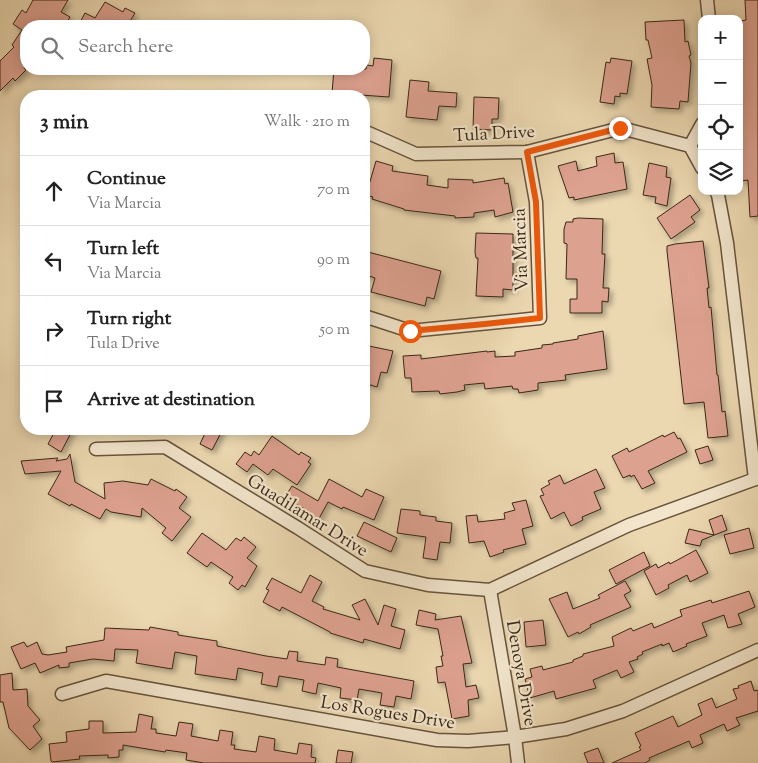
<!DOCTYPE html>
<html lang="en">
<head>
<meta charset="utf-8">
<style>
  :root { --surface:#fff; --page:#f6f6f6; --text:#222; --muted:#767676; --line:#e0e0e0 }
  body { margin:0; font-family:"Sorts Mill Goudy",serif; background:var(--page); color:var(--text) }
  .controls { position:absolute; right:15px; top:15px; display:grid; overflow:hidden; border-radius:10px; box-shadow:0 2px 12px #0003 }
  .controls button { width:45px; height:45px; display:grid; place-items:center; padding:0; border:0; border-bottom:1px solid var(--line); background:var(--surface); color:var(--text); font:25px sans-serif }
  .stop { position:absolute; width:15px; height:15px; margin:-11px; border:4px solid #ea580c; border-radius:50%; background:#fff }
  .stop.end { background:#ea580c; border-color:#fff; box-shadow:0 1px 5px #0008 }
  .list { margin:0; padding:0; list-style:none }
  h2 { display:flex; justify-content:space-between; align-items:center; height:65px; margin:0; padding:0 20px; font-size:21px }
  h2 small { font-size:16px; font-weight:400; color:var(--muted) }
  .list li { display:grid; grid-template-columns:32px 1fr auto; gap:15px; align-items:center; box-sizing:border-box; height:70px; padding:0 20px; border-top:1px solid var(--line) }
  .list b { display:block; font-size:19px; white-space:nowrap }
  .list p { margin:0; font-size:16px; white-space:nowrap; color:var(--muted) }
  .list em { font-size:16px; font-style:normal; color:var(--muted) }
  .icon { flex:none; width:28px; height:28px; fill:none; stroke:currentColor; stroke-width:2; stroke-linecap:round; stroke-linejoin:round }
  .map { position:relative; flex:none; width:758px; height:763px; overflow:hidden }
  .search { position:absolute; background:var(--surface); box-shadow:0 2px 12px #0003; left:20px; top:20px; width:350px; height:55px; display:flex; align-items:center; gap:12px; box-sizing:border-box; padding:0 18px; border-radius:20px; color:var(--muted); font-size:19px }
  .panel { position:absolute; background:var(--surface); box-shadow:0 2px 12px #0003; left:20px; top:90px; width:350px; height:345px; border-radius:20px }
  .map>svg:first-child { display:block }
  .building { fill:#dda18f; stroke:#3b2815; filter:url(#shadow) }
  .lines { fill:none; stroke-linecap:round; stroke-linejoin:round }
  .minor-casing { stroke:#67543c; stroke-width:15 }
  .minor { stroke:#f2e5cc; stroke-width:12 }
  .route { stroke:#ea580c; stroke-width:6 }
  .labels { text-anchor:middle; stroke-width:4.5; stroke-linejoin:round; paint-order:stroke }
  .street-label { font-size:18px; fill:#3b2815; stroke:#f2e5cc }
</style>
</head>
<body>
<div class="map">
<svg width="758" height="763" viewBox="0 0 758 763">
  <defs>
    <filter id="shadow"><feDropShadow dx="3.5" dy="3.5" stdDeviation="2.5" flood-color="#0004"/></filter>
  </defs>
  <rect width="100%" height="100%" fill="#ebd7b0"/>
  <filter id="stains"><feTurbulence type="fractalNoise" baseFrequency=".004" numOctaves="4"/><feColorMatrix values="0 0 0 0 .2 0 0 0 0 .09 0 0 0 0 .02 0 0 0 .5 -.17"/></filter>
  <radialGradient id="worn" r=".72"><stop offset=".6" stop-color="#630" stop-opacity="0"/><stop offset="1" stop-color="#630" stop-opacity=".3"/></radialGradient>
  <!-- building -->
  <g class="building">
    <path d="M33,0H68L61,12L70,17L65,26H26V64L24,68L26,70L15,81L13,78L0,91V61L14,47L12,45L22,30L13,24L22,10L26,13Z"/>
    <path d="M745,0H758V216L750,217L748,180L741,181V168L739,169V115H741L740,87H742L739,59V53H741L740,21L746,20Z"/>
    <path d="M105,2L123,12L125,8L135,13L127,26H78L85,13L95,18Z"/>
    <path d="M684,20L685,42L688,41L691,55L689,56L691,63L688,102L680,101L679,109L651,107L652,85L647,59L652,58L648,40H646L645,22Z"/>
    <path d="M374,58L392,60L389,97L332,93L334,69H366L367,65L373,66Z"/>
    <path d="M611,58L632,61L627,94L620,93V97L615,96L614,104L600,102L606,62L610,63Z"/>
    <path d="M410,80L429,82L428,91L457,93L456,107L439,106L437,120L406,117Z"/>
    <path d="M474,97L499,98L498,119H492V130L473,129Z"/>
    <path d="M614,153L615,163L623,162L627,189L574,200V197L569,198L558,166L576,161L578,171L597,166L596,157Z"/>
    <path d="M376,161L393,166L392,171L428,176L427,185L448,188V179L473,180V183L504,178L505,184L508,183L513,212L495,217L494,210L474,213V217L455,218V216L404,210V209L372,199L373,197L366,195Z"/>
    <path d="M649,163L667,167L666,177L671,178L667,206L655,203L656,197L643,195Z"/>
    <path d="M690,195L700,210L691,217L695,222L671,239L657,218Z"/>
    <path d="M578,218L603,219L602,254H605L603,288H609L608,302L602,301V313H570V299H577V279H566L567,244L564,243V229L566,222H573V219Z"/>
    <path d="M476,233L513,234V290L503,289V297L476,296L478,258H476L475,252Z"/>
    <path d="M703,241L709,288H707L709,308L711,307L717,375H718L722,412L725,411L728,436L708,438L704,402L684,404L667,251V246L675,244Z"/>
    <path d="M364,251L441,271L434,299L427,297L425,306L371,292L375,278L364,274Z"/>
    <path d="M603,331L607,369L565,375L566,380L538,383V390L519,393L518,389H513L512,386L485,389L484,383L464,385L465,390L457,392L440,394L439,391L412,392L411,378H405L403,356L421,355V359L487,351V352L495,351V357L515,356V352L542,348V345L553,344V343L578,339V336Z"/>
    <path d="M369,346L393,351L387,373L381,372L377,387L364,383V364Z"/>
    <path d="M56,429H73L61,452L48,444Z"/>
    <path d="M207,429H223L212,450L200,444Z"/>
    <path d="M674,432L678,439L680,438L687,452L648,471L655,483L642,489L634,475L631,477L630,475L623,478L612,456L627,448L629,452L663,435L664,437Z"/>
    <path d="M272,436L299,455L301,452L311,458L308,462L311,464L297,485L273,469L268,475L253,464L247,472L236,464L245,452L251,456L254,451L259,455Z"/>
    <path d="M708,446L713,460L700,464L695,450Z"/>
    <path d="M70,454L75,482L105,499L104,483L123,481L148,485L151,479L175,491L176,489L187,497L179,508L191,517L172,541L162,533L166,528L142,508L141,517L111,512L106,509L100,519L71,504L70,506L48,494L61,471L25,474L21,461L58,458L56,461L67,459Z"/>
    <path d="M596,469L605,488L594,492L601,509L582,517L583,520L571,526L564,512L551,519L540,496L544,495L541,489L550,484L548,481L560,475L564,484Z"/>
    <path d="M329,479L362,497L366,489L384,497L374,520L343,507L342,509L328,502L316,524L308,520L309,518L305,516L308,511L285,497L292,486L318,501Z"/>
    <path d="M526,500L533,526L522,529L526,544L503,550L504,552L490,557L484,541L469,543L466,516L477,515L478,522L505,519L504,513L515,510L512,503Z"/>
    <path d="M401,509L420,511V515L436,517V521L452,523L450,543L440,542L437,560L423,558L426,537L397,533Z"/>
    <path d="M722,515L727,530L702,540L700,546L685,543L689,529L714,535L709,520Z"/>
    <path d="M364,522L397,538L391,552L357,536Z"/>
    <path d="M749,528L754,548L730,554L724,535Z"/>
    <path d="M202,533L226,550L236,538L241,541L244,537L256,547L247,558L257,566L245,587L242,585L238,590L229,583L233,577L211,562L207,567L187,553Z"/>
    <path d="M696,550L708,573L690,582L687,575L668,585L669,588L656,595L644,571L656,564L658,568L669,562L670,564Z"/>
    <path d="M644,552L650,566L616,584L609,570Z"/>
    <path d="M310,575L322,582L312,601L324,607L323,609L360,620L352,605L365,599L378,625L384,605L396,609L391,626L405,630L400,649L364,639L363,643L330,633V632L282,607L280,611L263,602L269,590L266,589L272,578L301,593Z"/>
    <path d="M625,581L631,591L624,595L631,607L590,625L591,627L579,634L578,632L568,637L549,599L567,592L573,609L600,598L598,595Z"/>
    <path d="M749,591L755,607L738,614L742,624L728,628L724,615L702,623L707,636L686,644L687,646L673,652L669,643L662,646V644L642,652L643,654L637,657L638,659L629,662L634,672L621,678L617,670L593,680L596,688L556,699L554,691L530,698L525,679L532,677L530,669L542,666L543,670L573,662V660L583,656V654L614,646L612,637L631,628L633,631L652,623L654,628L682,616L680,610L711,600L712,603Z"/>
    <path d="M419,610L436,614L435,620L461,616L472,663L463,664L466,687L476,685L479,698L468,700L469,716L452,719L445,682L438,683L436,667L443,666L441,656H443L438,629L416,625Z"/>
    <path d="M543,620L546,645L526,647L524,622Z"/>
    <path d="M150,627L178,632V635L217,641V646L266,656L287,659L289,651L298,652L297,661L325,665L326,657L338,659L337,667L414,681L411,699L396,696L394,707L380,705L382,693L359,689L357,700L340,698L341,688L318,683L316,694L302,691L304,680L279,676L277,687L261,684L263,673L238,668L236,680L195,674L197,656L175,652L172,669L136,663L138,650L115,649L114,661L93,659L69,663V667L59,668V665L40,673L35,663L21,669L11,647L24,642L27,647L37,642L42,654L48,655L67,652L66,647L104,640L105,628L149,630Z"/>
    <path d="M12,673L13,690L27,689L28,706L40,720L33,726L42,739L30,750L9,728L3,702H0V675Z"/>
    <path d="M751,681L754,691L758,690V711L736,718L740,725L727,731L724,724L700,735L703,743L692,748L689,741L649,758L650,760L645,763H612L641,750L639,747L641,746L635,733L673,716L678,727L702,715L698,704L712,698L716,708L737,699L733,689L739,688L738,686Z"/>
    <path d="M139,714L153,717L151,729H156V733L176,736L179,722L193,724L191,736L218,741L220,730L233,732L231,745H235L234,749L256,752L259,736L275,739L274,750L297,754L299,743L312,745L311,757L316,758L315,763H204L186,760L187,753L166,750L165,752L123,745V750H119V757L108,758V755L79,756L80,759L52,762L51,761L49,744L67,742L66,732L89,729V721H103V733L136,732Z"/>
    <path d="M598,748L604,763H588L584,753Z"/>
    <path d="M338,750L353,752L351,763H336Z"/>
  </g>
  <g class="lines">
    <defs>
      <g id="minor">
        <path d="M707,0L709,19"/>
        <path d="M364,131L416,154L527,152L621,128L690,146L702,168"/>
        <path d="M690,146L702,124"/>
        <path d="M716,191L718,195L727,243L755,479"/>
        <path d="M364,316L410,331L540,318L536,202L527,152"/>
        <path d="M96,449L165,447L298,528L365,571L428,585L490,590L629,525L758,478"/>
        <path d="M490,590L515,737L518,763"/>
        <path d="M62,694L106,681L437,740L468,741L515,737L566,729L623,711L758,650"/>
      </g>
    </defs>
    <!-- minor casing -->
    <use href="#minor" class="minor-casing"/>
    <!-- minor -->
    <use href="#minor" class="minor"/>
  </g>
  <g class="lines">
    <!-- route -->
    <path class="route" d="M410,331L485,324L540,318L536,202L527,152L620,128"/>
  </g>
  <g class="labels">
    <!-- street labels -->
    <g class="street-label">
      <text transform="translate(494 133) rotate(-3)" y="6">Tula Drive</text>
      <text transform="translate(520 250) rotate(-92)" y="6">Via Marcia</text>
      <text transform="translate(308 515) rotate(32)" y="6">Guadilamar Drive</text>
      <text transform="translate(522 673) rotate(80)" y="6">Denoya Drive</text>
      <text transform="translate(388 712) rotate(9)" y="6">Los Rogues Drive</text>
    </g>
  </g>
  <rect width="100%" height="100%" filter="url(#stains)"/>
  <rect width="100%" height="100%" fill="url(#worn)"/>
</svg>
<div class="controls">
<button>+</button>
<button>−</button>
<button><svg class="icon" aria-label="locate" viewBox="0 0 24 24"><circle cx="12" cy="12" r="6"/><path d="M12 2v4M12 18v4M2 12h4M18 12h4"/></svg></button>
<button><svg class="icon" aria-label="layers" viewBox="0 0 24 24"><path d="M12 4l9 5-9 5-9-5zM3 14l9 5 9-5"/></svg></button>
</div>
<div class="stop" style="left:410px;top:331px"></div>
<div class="stop end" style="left:620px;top:128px"></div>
<div class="search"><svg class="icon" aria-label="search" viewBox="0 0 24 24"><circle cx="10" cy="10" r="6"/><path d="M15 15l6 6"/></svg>Search here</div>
<section class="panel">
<h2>3 min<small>Walk · 210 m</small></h2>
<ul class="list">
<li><svg class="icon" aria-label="ahead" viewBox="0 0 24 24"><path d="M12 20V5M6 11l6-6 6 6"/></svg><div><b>Continue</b><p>Via Marcia</p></div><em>70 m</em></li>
<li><svg class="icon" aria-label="left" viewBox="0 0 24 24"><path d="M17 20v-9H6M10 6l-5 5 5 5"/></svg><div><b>Turn left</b><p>Via Marcia</p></div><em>90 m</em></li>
<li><svg class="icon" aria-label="right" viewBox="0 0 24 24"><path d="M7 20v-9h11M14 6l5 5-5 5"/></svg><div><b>Turn right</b><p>Tula Drive</p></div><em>50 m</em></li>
<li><svg class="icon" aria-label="arrive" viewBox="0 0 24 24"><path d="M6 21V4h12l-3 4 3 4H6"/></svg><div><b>Arrive at destination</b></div></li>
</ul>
</section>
</div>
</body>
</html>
